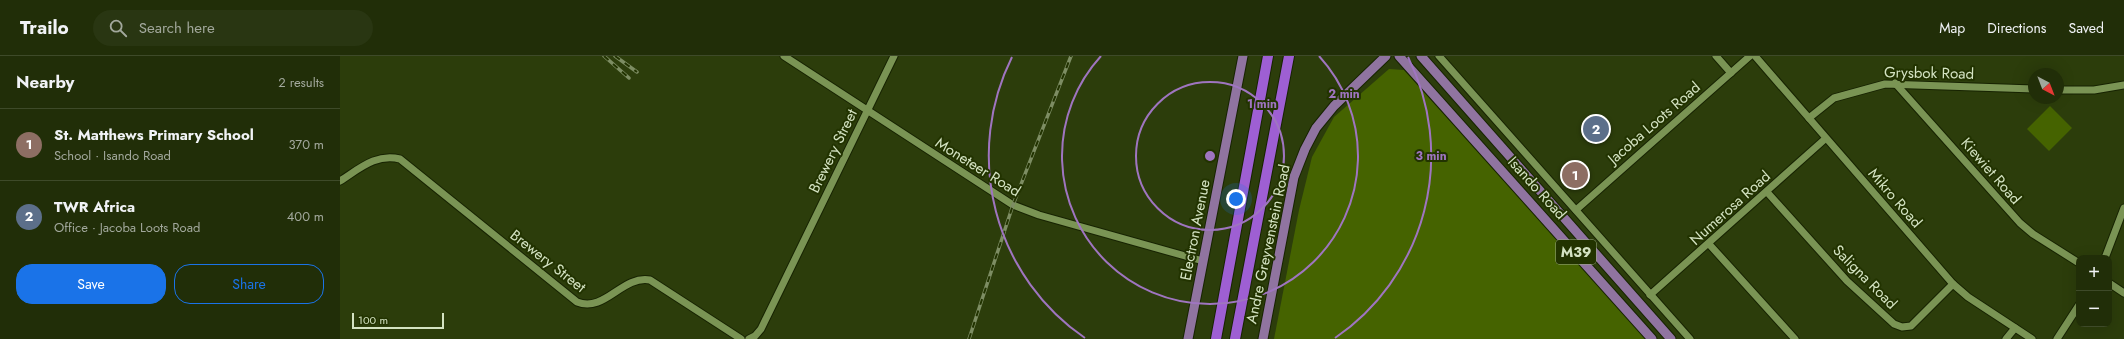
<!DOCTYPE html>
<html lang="en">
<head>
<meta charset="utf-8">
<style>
  :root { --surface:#212e08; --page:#293612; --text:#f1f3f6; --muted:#a2a89c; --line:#3e4a29; --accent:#1a73e8 }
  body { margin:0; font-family:Jost,sans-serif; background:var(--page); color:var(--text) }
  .controls { position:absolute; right:12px; bottom:12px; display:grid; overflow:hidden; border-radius:8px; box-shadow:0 4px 16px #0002 }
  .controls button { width:36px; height:36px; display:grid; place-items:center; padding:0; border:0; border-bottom:1px solid var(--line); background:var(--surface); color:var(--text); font:20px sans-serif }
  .compass { position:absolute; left:1688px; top:12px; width:36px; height:36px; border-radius:50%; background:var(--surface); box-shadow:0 4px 16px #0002; rotate:138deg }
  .scale { position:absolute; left:12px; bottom:10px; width:92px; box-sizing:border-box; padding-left:4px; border:2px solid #d4e3c2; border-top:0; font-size:11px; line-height:14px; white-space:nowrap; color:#d4e3c2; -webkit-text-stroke:3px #230; paint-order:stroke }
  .you { position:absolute; left:896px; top:143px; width:14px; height:14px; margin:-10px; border:3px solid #fff; border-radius:50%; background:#1a73e8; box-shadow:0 0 0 6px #1a73e833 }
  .badge { display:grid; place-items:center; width:26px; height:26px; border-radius:50%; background:var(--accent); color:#fff; font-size:13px; font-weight:700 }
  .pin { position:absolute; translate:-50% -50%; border:2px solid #fff; box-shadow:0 1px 4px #0006 }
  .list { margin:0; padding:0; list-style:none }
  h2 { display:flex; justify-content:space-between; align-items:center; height:52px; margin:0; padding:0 16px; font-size:17px }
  h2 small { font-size:13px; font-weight:400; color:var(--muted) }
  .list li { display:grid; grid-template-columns:26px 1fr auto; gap:12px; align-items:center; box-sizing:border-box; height:72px; padding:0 16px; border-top:1px solid var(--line) }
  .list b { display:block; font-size:15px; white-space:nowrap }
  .list p { margin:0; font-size:13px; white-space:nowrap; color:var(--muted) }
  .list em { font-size:13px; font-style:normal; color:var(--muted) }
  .actions { display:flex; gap:8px; padding:12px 16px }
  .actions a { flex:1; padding:9px 0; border:1px solid var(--accent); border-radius:16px; text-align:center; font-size:14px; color:var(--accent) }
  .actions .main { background:var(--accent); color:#fff }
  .icon { flex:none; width:22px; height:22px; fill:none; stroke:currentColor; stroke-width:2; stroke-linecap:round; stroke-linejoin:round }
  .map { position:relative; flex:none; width:1784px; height:283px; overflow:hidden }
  header { display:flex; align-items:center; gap:24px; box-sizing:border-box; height:56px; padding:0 20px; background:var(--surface); border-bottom:1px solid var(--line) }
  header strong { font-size:19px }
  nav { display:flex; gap:22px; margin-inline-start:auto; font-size:14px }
  .search { width:280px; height:36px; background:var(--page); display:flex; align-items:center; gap:10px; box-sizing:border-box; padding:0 14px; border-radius:22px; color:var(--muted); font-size:15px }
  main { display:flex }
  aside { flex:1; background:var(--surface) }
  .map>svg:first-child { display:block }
  .green { fill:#456300 }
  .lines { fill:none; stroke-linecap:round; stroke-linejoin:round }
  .minor-casing { stroke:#172302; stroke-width:9 }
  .major-casing { stroke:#172302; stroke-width:11 }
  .highway-casing { stroke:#172302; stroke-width:12 }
  .minor { stroke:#7a9454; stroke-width:7 }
  .major { stroke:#9074a0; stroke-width:9 }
  .highway { stroke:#9e5fd3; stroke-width:10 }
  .rail-casing { stroke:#7d8d63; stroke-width:3.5 }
  .rail { stroke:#230; stroke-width:2; stroke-dasharray:6; stroke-linecap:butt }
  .ring { fill:none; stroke:#9f75c0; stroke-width:2 }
  .labels { text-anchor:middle; stroke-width:4; stroke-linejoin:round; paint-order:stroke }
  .shield { fill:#230; stroke:#9fae88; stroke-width:1 }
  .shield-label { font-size:14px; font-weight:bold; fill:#d4e3c2 }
  .street-label { font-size:15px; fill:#d4e3c2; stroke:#230 }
  .centre { fill:#9f75c0; stroke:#230; stroke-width:2 }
  .ring-label { font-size:12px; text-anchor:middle; font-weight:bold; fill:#9f75c0; stroke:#230; stroke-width:4; stroke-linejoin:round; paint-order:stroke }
</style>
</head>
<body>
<header>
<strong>Trailo</strong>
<div class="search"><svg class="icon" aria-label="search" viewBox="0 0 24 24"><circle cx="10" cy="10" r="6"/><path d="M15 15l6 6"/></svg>Search here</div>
<nav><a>Map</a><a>Directions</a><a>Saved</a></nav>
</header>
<main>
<aside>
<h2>Nearby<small>2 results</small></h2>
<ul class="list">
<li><span class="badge" style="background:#8d6e63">1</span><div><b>St. Matthews Primary School</b><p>School · Isando Road</p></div><em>370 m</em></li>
<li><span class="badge" style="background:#5c6f8a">2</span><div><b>TWR Africa</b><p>Office · Jacoba Loots Road</p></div><em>400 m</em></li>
</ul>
<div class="actions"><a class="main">Save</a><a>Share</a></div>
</aside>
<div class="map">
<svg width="1784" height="283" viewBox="0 0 1784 283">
  <rect width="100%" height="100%" fill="#2c3d0b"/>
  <!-- green -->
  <g class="green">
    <path d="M1049,13L1064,14L1306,283H934L959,154L972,101L994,61Z"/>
    <path d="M1710,50L1732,72L1709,95L1687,73Z"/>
  </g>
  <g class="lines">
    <defs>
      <g id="minor">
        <path d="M444,0L673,149L699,159L863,205"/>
        <path d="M1099,0L1350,283"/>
        <path d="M1376,0L1391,17"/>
        <path d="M1415,0L1613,228L1628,241L1692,283"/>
        <path d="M1555,27L1680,167L1693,178L1739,207"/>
        <path d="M1718,34H1754L1784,29"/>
        <path d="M1469,62L1494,42L1545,28L1694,33"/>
        <path d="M0,125C19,113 36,97 60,103L237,246C265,257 282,219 310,224L401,283"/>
        <path d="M1427,136L1507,225L1554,268L1562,271L1571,270L1613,228"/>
        <path d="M1236,154L1410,0"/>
        <path d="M1369,188L1455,283"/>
        <path d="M1765,202L1784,152"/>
        <path d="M1769,227L1784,237"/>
        <path d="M1310,239L1485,83"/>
        <path d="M409,283L415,280L421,273L554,0"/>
        <path d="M1666,283L1675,272"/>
        <path d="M1717,283L1739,249"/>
      </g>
      <g id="major">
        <path d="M1059,0L1312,283"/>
        <path d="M1081,0L1331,283"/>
        <path d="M848,283L903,0"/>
        <path d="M923,283L954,121L965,93L976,72L994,50L1046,0"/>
      </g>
      <g id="highway">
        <path d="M876,283L928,0"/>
        <path d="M895,283L949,0"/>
      </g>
    </defs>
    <!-- minor casing -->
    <use href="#minor" class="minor-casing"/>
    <!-- major casing -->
    <use href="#major" class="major-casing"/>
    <!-- highway casing -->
    <use href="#highway" class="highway-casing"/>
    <!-- minor -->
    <use href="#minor" class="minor"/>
    <!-- major -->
    <use href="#major" class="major"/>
    <!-- highway -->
    <use href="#highway" class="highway"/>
    <defs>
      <g id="rail">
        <path d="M264,0L289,22"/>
        <path d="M275,0L297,16"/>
        <path d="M629,283L673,149L731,0"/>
      </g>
    </defs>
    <!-- rail casing -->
    <use href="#rail" class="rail-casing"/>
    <!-- rail -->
    <use href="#rail" class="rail"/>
  </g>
  <!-- distance rings -->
  <g class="ring">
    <circle cx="870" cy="100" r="74"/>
    <path d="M979 0A148 148 0 1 1 761 0"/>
    <path d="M745 282A221 221 0 0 1 672 1M1068 1A221 221 0 0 1 995 282"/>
  </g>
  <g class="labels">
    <!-- shield labels -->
    <rect class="shield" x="1216" y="184" width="40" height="24" rx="3"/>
    <g class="shield-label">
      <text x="1236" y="201">M39</text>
    </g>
    <!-- street labels -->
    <g class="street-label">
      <text transform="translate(1589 17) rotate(1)" y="5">Grysbok Road</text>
      <text transform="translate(1314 67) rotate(-41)" y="5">Jacoba Loots Road</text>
      <text transform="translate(493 95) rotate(-64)" y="5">Brewery Street</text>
      <text transform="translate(638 111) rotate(32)" y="5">Moneteer Road</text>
      <text transform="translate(1651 115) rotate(49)" y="5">Kiewiet Road</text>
      <text transform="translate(1197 132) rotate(48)" y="5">Isando Road</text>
      <text transform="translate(1555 142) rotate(49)" y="5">Mikro Road</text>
      <text transform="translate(1390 152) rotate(-42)" y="5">Numerosa Road</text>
      <text transform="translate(855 174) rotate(-79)" y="5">Electron Avenue</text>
      <text transform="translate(928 188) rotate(-78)" y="5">Andre Greyvenstein Road</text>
      <text transform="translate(208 205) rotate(38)" y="5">Brewery Street</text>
      <text transform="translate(1525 221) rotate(45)" y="5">Saligna Road</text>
    </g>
  </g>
  <circle cx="870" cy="100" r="6" class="centre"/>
  <g class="ring-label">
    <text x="1004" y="42">2 min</text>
    <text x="922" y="52">1 min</text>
    <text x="1091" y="104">3 min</text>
  </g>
</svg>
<div class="controls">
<button>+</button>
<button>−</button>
</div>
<svg class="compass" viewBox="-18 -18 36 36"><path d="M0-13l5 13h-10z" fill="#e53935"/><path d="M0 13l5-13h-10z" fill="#a2a89c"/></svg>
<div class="scale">100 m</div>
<div class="you"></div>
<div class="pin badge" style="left:1235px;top:119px;background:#8d6e63">1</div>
<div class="pin badge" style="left:1256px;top:73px;background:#5c6f8a">2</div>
</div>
</main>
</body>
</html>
